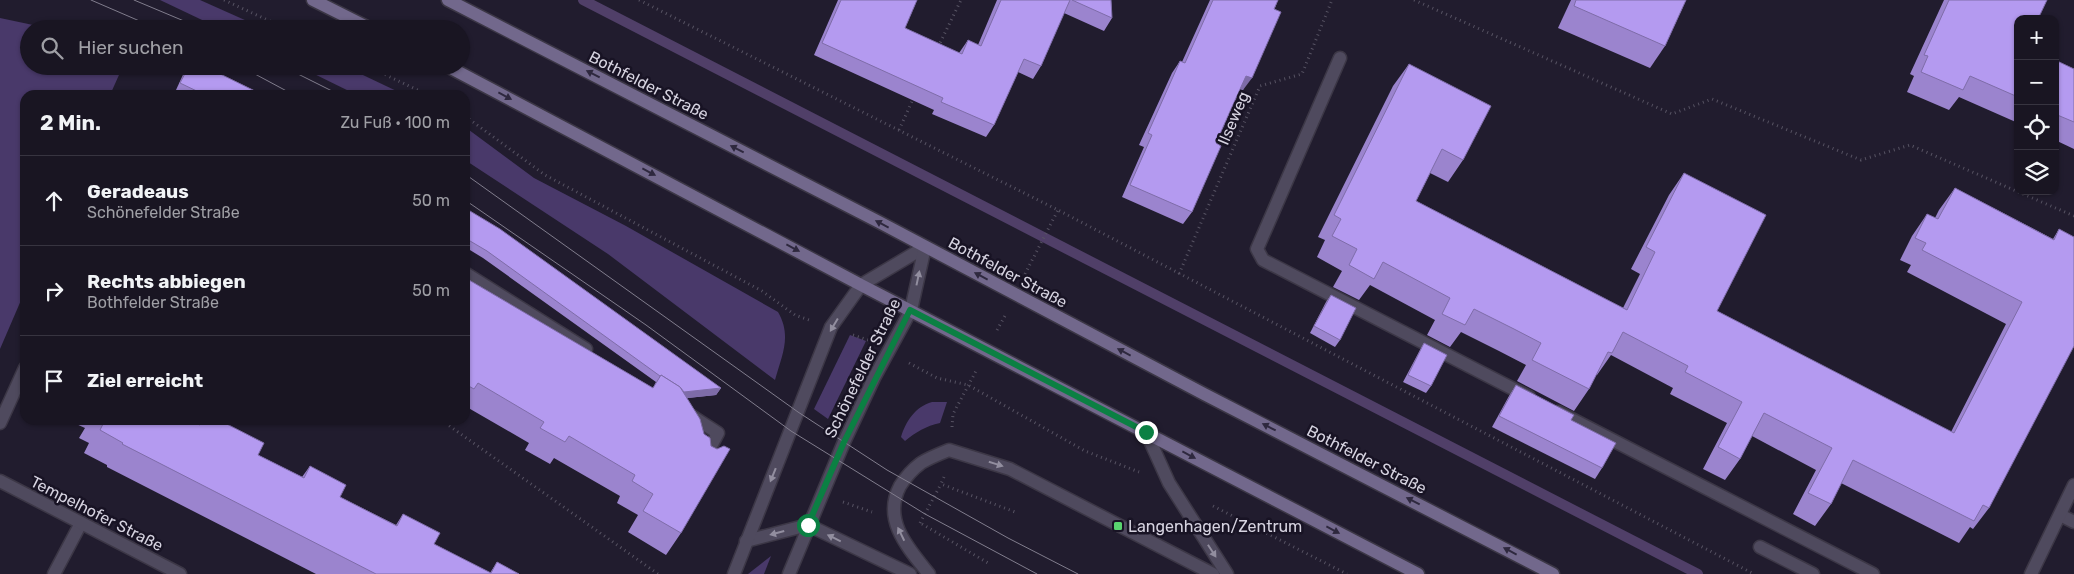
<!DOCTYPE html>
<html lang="de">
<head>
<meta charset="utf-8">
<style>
  :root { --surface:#191522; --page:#26222f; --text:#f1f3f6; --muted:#9f9fa5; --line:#373440 }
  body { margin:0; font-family:Rubik,sans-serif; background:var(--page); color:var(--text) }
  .controls { position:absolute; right:15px; top:15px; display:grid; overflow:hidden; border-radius:10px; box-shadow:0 1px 4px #0004 }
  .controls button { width:45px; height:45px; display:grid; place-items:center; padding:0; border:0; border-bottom:1px solid var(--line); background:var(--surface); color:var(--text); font:25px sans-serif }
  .stop { position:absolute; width:15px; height:15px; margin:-11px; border:4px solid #0b8043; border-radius:50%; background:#fff }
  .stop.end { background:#0b8043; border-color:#fff; box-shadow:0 1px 5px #0008 }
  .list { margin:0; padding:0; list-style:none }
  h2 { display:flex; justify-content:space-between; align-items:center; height:65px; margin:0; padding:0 20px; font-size:21px }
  h2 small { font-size:16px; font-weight:400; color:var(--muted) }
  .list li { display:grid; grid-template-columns:32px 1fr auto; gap:15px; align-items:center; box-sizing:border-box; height:90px; padding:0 20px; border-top:1px solid var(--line) }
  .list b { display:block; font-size:19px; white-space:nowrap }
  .list p { margin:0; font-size:16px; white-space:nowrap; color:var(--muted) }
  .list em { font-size:16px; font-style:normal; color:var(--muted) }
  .icon { flex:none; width:28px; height:28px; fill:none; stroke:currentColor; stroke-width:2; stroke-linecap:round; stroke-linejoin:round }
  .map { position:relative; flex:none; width:2074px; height:574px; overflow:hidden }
  .search { position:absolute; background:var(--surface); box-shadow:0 1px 4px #0004; left:20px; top:20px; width:450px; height:55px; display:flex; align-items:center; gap:12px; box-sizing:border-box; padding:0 18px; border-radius:28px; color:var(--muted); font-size:19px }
  .panel { position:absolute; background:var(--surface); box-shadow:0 1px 4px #0004; left:20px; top:90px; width:450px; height:335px; border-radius:15px }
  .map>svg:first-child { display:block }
  .green { fill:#49396a }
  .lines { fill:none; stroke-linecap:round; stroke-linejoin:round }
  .stream { stroke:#503f68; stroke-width:10 }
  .service-casing { stroke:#3c3746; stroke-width:15 }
  .minor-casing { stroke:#3c3746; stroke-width:15 }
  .secondary-casing { stroke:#3c3746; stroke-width:15 }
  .path { stroke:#575363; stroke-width:3; stroke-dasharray:1 4; stroke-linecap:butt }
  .service { stroke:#4f4a5e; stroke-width:12 }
  .minor { stroke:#4f4a5e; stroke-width:12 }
  .secondary { stroke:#72688c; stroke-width:12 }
  .tram { stroke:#817d8d; stroke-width:1 }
  .wall { fill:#9b84ce }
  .shaded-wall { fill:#7e6ca8 }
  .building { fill:#b49af0; stroke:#7e6ca8 }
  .oneway { fill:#2e283e }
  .oneway2 { fill:#928e9f }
  .route { stroke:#0b8043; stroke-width:6 }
  .poi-dot { fill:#59d56f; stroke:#181324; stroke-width:2 }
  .labels { text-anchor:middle; stroke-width:5; stroke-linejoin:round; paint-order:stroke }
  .street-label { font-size:16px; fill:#d6d3e0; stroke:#181324 }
  .poi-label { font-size:16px; fill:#d6d3e0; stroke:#181324; text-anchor:start }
</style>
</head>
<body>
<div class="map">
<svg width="2074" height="574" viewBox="0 0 2074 574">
  <rect width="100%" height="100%" fill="#211c2e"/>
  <!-- green -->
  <g class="green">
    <path d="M160,0H200L265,29H221Z"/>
    <path d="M0,18L52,29H29V66H123L110,95H25V291L0,349Z"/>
    <path d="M298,66H344L405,95H357Z"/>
    <path d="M465,127L534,178L626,226L778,312C792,336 782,355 775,380L608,254L465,160Z"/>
    <path d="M850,335L866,341L828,419L814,409Z"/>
    <path d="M932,402H947L940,423C926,426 916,432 905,441L901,437C906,421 915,407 932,402Z"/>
    <path d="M771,556L764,574H748Z"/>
  </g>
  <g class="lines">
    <!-- stream -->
    <path class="stream" d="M583,0L1698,574"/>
    <defs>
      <g id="service">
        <path d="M1340,58L1257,249L1263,260L1529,397"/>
        <path d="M465,273L586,349"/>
        <path d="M1558,412L1873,574"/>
        <path d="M687,413L718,433L704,459"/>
        <path d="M0,423L25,368"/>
        <path d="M1146,432L1169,483L1227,574"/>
        <path d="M808,525L910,574"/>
        <path d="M1760,547L1813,574"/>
        <path d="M54,574L81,523"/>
        <path d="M929,574C908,548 882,520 900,486C905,478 913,469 921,463C929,458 939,454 949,450L1010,469L1213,574"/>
      </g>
      <g id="minor">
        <path d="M0,481L180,574"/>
        <path d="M2060,515L2074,522"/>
        <path d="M746,541L808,525"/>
        <path d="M734,574L831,327L861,285L925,247"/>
        <path d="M789,574L844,442L874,378L911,310L925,247"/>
        <path d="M2031,574L2074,485"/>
      </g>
      <g id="secondary">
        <path d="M313,0L371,29"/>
        <path d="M448,0L879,222L1204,394L1553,574"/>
        <path d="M447,66L861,285L1418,574"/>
      </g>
    </defs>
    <!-- service casing -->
    <use href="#service" class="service-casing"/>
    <!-- minor casing -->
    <use href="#minor" class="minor-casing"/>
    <!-- secondary casing -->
    <use href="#secondary" class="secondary-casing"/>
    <!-- path -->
    <g class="path">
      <path d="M224,0L287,29"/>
      <path d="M639,0L1058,210L1754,574"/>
      <path d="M1414,0L1672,114L1712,99L1861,160L1910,145L2074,216"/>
      <path d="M938,47L961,0"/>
      <path d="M367,66L428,95"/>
      <path d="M465,116L545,175L762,291L795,315L809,320"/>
      <path d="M899,130L914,97"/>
      <path d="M1025,274L1058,210"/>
      <path d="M1179,274L1260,86L1302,74L1332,0"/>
      <path d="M997,330L1006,314"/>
      <path d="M853,335L868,340"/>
      <path d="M909,363L937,378L968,385L1085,451L1139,472"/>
      <path d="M441,420L658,574"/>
      <path d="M952,427L953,414L976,371"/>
      <path d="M944,477L941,484L1015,512"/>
      <path d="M843,502L872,512"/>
      <path d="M1213,506L1347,574"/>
      <path d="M920,523L941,484"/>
      <path d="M922,524L988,563"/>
    </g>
    <!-- service -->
    <use href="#service" class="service"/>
    <!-- minor -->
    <use href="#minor" class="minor"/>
    <!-- secondary -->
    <use href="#secondary" class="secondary"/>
    <!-- tram -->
    <g class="tram">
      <path d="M91,0L158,29"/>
      <path d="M134,0L203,29"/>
      <path d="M240,66L294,95"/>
      <path d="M282,66L340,95"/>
      <path d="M465,174L798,412L887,470L1008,538L1078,574"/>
      <path d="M465,200L646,325L791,431L925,514L1037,574"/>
    </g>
  </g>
  <!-- wall -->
  <g class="wall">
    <path d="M838,0H917L905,28L959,53L968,40L978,45L997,0H1111L1112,18L1104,31L1064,13L1041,66L1033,79L1018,72L994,125L986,137L932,114L934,110L814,55Z"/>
    <path d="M1210,0H1278L1243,90L1240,89L1216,143L1192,212L1183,224L1122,197L1144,147L1139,145L1172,73L1180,61L1182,62Z"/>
    <path d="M1571,0H1686L1665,46L1650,68L1558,28Z"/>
    <path d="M1944,0H2047L2018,19V123L1959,97L1949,110L1907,92L1914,76L1910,74Z"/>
    <path d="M2055,60L2074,69V149L2055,140Z"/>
    <path d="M1409,64L1463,160L1448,182L1430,173L1416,201L1623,308L1640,274L1631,269L1669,195L1684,173L1717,311L1951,432L2006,324L1907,272L1911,265L1900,260L1912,236L1927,214L1935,218L1939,210L1955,188L2053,239L2059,229L1989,508L1973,529L1970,527L1959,543L1841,483L1831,504L1815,526L1793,514L1816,470L1752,436L1740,459L1725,480L1703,469L1727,423L1670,394L1673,388L1611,355L1597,375H1596L1589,389L1574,411L1517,381L1526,365L1499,351L1461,332L1450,347L1427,335L1435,320L1370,285L1359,300L1333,287L1342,271L1317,257L1325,240L1318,237L1393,86Z"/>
    <path d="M187,66H204L263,95H186L176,90Z"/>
    <path d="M465,208L721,388L716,395L687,398L681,533L666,555L628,532L638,515L617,503L620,496L554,458L550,464L525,450L529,443L465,406V283L467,284L469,280L653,388L656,382L483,258L465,247Z"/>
    <path d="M1331,295L1340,340L1335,347L1310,333L1326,302Z"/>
    <path d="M1424,343L1431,386L1426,393L1403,382L1420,350Z"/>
    <path d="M1516,385L1602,468L1595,479L1492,427L1509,396Z"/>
    <path d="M76,420H191L198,424L201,420H219L258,455L302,477L310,466L340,497L396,525L403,514L434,544L490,573L497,562L519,574H316L107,467V465L84,453L89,443L79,438L85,428L74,423Z"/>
  </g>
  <!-- shaded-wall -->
  <g class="shaded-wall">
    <path d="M1246,76L1252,78L1243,90L1238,88Z"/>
    <path d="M721,388L716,395L679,399L684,392Z"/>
  </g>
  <!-- building -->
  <g class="building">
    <path d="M841,0H917L905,28L962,54L968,40L981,46L1001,0H1070L1041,66L1024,59L994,125L941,102L943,98L822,43Z"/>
    <path d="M1072,0H1111L1112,18Z"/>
    <path d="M1213,0H1278L1274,9L1281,12L1252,78L1246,76L1231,109L1216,143L1221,146L1192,212L1130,185L1152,135L1148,133L1180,61L1185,63Z"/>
    <path d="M1576,0H1686L1665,46L1574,6Z"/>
    <path d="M1949,0H2047L2038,19H2018V97L1970,76L1963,90L1921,72L1928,56L1924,55Z"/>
    <path d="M2055,60L2074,69V122L2055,114Z"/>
    <path d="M1409,64L1491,106L1463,160L1442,149L1416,201L1627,310L1655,252L1646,247L1684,173L1766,215L1717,311L1954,433L2022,302L1922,250L1926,243L1915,238L1927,214L1938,219L1955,188L2054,240L2059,229L2074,237V346L1989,508L1983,505L1974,521L1853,460L1831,504L1808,493L1832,448L1764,413L1740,459L1718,447L1742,402L1685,372L1688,366L1623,332L1612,353L1608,352L1589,389L1532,360L1541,343L1514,329L1474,309L1465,325L1442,314L1450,298L1383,262L1374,279L1349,265L1357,249L1332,236L1341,219L1334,215Z"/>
    <path d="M189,66H204L263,95H205L180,83Z"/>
    <path d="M465,208L500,229L721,388L684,392L680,387L661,375L660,377V376L487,251L465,238Z"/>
    <path d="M469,280L653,388L661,375L680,387L700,419L704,434L710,438L711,446L717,449L724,446L730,449L681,533L643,511L653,494L632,481L635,475L569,436L565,442L540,428L544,422L478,383L474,389L465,384V283L467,284Z"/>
    <path d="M1331,295L1356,308L1340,340L1314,326Z"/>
    <path d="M1424,343L1447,355L1431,386L1408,375Z"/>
    <path d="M1516,385L1574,415L1571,420L1616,443L1602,468L1499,416Z"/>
    <path d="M105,420H191L200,425L202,420H219L264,443L258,455L304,478L310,466L346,485L340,497L397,526L403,514L440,533L434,544L491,573L497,562L519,574H376L122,444L123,443L100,430Z"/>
  </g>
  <!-- one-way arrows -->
  <defs><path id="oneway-solid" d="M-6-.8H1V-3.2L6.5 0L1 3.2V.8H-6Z" transform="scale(1.25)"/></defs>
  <g class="oneway">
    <use href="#oneway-solid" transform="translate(593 74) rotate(-153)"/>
    <use href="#oneway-solid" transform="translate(505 96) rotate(28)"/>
    <use href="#oneway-solid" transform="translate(737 149) rotate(-153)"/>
    <use href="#oneway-solid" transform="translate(649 172) rotate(28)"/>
    <use href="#oneway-solid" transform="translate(882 224) rotate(-152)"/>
    <use href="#oneway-solid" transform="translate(793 248) rotate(28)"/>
    <use href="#oneway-solid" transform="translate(981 276) rotate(-152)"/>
    <use href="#oneway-solid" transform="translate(1124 352) rotate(-152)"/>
    <use href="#oneway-solid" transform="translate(1269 427) rotate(-153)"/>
    <use href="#oneway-solid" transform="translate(1189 455) rotate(28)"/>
    <use href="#oneway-solid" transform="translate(1413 501) rotate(-153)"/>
    <use href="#oneway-solid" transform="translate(1333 530) rotate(28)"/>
    <use href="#oneway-solid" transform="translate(1510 551) rotate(-152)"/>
  </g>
  <g class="oneway2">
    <use href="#oneway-solid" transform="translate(918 278) rotate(-78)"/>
    <use href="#oneway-solid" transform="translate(834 325) rotate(121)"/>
    <use href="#oneway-solid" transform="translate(996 464) rotate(17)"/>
    <use href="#oneway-solid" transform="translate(773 475) rotate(112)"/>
    <use href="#oneway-solid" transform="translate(777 533) rotate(165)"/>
    <use href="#oneway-solid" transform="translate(901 534) rotate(-116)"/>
    <use href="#oneway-solid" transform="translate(834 538) rotate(-154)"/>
    <use href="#oneway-solid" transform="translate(1212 551) rotate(57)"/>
  </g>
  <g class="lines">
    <!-- route -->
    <path class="route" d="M808,525L844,442L910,310L1146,432"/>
  </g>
  <!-- markers -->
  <rect class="poi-dot" x="1113" y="521" width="10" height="10" rx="2.5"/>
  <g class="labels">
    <!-- street labels -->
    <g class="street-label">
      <text transform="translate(649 85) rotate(27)" y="6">Bothfelder Straße</text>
      <text transform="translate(1233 118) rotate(-67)" y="6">Ilseweg</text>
      <text transform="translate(1008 272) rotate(28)" y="6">Bothfelder Straße</text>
      <text transform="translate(862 368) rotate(-64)" y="6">Schönefelder Straße</text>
      <text transform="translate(1367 459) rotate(27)" y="6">Bothfelder Straße</text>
      <text transform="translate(97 513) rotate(27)" y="6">Tempelhofer Straße</text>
    </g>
    <!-- poi labels -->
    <g class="poi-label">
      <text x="1128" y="532">Langenhagen/Zentrum</text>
    </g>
  </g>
</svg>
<div class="controls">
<button>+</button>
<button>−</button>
<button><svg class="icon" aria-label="locate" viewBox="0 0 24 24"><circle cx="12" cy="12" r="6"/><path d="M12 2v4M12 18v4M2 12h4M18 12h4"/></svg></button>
<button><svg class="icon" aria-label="layers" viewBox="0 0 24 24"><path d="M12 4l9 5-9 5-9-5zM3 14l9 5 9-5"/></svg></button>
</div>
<div class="stop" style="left:808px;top:525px"></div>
<div class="stop end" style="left:1146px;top:432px"></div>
<div class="search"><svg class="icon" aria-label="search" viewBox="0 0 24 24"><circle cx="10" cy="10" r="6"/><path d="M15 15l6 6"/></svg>Hier suchen</div>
<section class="panel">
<h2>2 Min.<small>Zu Fuß · 100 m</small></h2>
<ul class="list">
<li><svg class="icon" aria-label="ahead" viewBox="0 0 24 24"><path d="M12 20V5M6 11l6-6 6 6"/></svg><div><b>Geradeaus</b><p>Schönefelder Straße</p></div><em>50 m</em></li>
<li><svg class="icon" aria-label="right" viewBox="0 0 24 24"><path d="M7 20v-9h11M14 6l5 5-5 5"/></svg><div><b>Rechts abbiegen</b><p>Bothfelder Straße</p></div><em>50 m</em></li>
<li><svg class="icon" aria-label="arrive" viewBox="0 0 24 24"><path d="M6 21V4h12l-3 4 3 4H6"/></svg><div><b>Ziel erreicht</b></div></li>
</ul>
</section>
</div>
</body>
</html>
